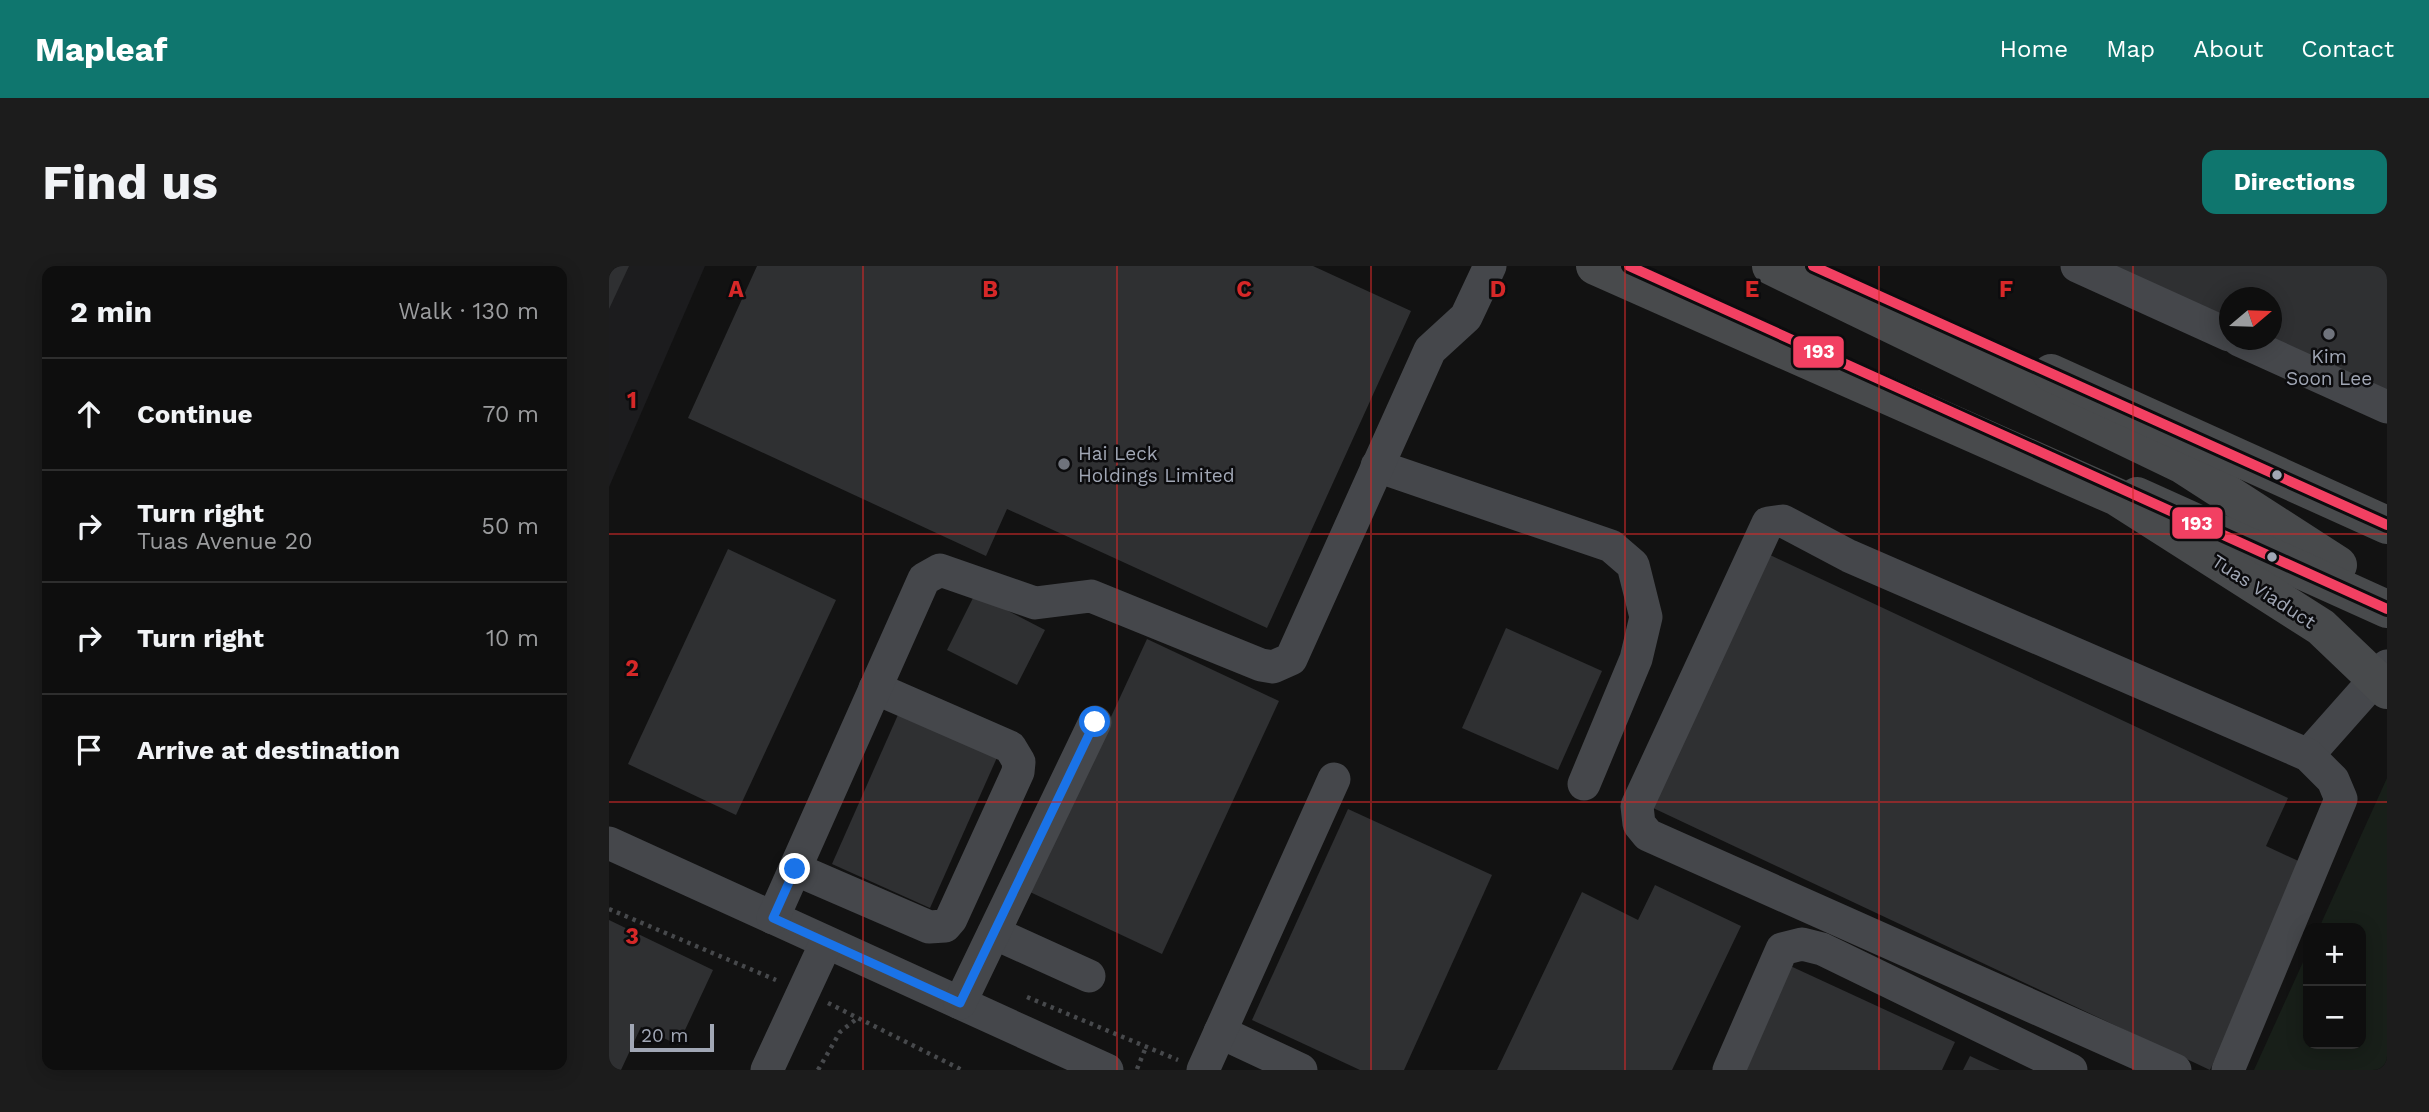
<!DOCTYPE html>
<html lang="en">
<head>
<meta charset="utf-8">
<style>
  :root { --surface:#0e0e0e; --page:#1c1c1c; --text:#f1f3f6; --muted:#9b9c9e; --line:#2e2e2e; --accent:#0f766e }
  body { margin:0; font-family:"Work Sans",sans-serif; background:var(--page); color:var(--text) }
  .controls { position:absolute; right:21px; bottom:21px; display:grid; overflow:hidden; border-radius:14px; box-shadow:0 4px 18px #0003 }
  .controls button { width:63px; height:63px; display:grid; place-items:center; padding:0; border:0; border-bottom:2px solid var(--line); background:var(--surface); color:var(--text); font:35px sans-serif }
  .compass { position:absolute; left:1610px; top:21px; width:63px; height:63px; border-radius:50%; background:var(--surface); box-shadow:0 4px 18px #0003; rotate:71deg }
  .scale { position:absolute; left:21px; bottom:18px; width:84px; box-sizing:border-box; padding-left:7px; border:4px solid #a1a7b5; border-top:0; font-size:19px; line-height:24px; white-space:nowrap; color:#a1a7b5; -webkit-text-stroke:5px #0c0c0e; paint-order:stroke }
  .stop { position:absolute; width:21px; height:21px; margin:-16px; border:5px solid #1a73e8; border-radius:50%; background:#fff }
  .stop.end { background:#1a73e8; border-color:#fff; box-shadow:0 2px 7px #0008 }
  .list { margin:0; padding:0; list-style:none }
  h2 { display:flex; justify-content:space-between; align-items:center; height:91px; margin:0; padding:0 28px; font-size:30px }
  h2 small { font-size:23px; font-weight:400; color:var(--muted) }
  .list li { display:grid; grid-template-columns:46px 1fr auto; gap:21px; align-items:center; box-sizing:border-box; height:112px; padding:0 28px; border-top:2px solid var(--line) }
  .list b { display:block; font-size:26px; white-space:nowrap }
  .list p { margin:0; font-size:23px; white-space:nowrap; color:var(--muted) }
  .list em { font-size:23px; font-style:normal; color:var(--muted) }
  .icon { flex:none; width:38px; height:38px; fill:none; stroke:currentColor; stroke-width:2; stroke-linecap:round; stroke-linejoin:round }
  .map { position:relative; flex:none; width:1778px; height:804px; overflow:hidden; border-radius:14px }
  header { display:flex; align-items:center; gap:42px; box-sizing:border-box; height:98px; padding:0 35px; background:var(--accent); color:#fff }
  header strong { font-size:33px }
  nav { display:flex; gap:38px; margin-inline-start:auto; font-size:24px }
  .intro { display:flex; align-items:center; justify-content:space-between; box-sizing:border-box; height:168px; padding:0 42px }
  h1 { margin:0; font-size:49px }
  .button { padding:18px 32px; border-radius:14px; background:var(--accent); color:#fff; font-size:24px; font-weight:700 }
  main { display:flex; gap:42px; padding:0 42px }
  aside { flex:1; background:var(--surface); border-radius:14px; box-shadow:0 4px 18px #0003 }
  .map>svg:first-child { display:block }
  .built { fill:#1c1c1e }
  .green { fill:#181f19 }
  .building { fill:#2f3032 }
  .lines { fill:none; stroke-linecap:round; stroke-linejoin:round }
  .path { stroke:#47494c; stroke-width:4.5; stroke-dasharray:3.5 5; stroke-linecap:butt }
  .minor { stroke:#45474b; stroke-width:33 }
  .major { stroke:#484a4c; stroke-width:38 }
  .major-bridge { stroke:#484a4c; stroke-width:38 }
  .bus-1-casing { stroke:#0c0c0e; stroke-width:16 }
  .bus-1 { stroke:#f24062; stroke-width:10 }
  .route { stroke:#1a73e8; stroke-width:9 }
  .grid { fill:none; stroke:#d62828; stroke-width:2; stroke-opacity:0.55 }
  .poi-dot { fill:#6f737c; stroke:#0c0c0e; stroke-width:2.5 }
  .bus-dot { fill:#a1a7b5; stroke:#0c0c0e; stroke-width:2.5 }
  .labels { text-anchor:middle; stroke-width:5; stroke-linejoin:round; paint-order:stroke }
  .poi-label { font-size:19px; fill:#a1a7b5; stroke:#0c0c0e }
  .street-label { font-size:19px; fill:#a1a7b5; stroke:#0c0c0e }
  .grid-label { font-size:23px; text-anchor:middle; font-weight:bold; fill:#d62828; stroke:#0c0c0e; stroke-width:5; stroke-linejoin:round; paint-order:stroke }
  .line-badge { stroke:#0c0c0e; stroke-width:2.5 }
  .badge-label { font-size:19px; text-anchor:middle; font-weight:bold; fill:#fff }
</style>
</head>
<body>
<header>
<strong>Mapleaf</strong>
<nav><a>Home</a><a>Map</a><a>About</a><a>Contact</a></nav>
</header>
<div class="intro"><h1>Find us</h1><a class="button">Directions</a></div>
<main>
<aside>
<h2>2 min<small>Walk · 130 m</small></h2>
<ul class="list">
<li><svg class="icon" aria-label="ahead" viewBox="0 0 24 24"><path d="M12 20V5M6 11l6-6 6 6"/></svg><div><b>Continue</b></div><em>70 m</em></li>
<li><svg class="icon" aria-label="right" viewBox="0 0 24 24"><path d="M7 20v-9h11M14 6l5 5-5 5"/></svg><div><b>Turn right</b><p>Tuas Avenue 20</p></div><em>50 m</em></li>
<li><svg class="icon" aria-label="right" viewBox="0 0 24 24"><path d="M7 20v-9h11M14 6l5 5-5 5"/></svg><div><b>Turn right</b></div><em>10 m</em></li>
<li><svg class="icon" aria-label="arrive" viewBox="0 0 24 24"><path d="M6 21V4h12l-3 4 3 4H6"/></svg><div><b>Arrive at destination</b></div></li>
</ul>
</aside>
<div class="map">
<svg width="1778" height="804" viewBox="0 0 1778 804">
  <rect width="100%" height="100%" fill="#121212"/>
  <!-- built -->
  <path class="built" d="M0,0H96L0,221Z"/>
  <!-- green -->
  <path class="green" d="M1778,512V804H1645L1699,685V778H1752V662H1710Z"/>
  <!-- building -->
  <g class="building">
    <path d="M0,0H20L0,43Z"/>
    <path d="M148,0H704L802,45L658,362L398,243L377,290L79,152Z"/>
    <path d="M1480,0H1778V132L1662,74V32H1620V62Z"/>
    <path d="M119,283L227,334L127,549L19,498Z"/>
    <path d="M1159,288L1679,532L1657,580L1696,598L1601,804L1042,541Z"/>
    <path d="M366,328L436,364L408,419L338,384Z"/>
    <path d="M897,362L993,405L949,504L853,462Z"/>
    <path d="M538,373L670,435L553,688L421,626Z"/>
    <path d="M292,442L390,487L321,642L223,598Z"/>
    <path d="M739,543L883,609L795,804H751L643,754Z"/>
    <path d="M1046,619L1132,660L1063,804H888L973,626L1029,654Z"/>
    <path d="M0,654L104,704L69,779L32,761L12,804H0Z"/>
    <path d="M1177,698L1346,776L1333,804H1129Z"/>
    <path d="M1361,790L1391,804H1354Z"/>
  </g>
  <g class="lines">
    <!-- path -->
    <g class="path">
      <path d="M0,643L167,714"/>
      <path d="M418,731L569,794"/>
      <path d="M219,737L353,804"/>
      <path d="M528,803L537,781"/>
      <path d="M209,804L231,766L250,751"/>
    </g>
    <!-- minor -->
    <g class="minor">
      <path d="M1468,0L1620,69"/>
      <path d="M1630,74L1778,141"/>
      <path d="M768,200L1002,280L1024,299L1037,351L1027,393L975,518"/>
      <path d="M1699,489L1778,400"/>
      <path d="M0,577L498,804"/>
      <path d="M186,603L320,661L336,660L342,653L409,506L410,496L401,481L266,422"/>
      <path d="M164,652L315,313L331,304L426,337L482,330L652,399L664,401L682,393L821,84L857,51L881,0"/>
      <path d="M385,667L480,710"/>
      <path d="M351,737L486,456"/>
      <path d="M611,766L692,804"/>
      <path d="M158,804L217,677"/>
      <path d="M594,804L725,513"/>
      <path d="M1120,804L1173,683L1193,678L1213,683L1462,804"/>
      <path d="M1566,804L1039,569L1030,558L1028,540L1159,257L1174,255L1240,290L1699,489L1724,514L1732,533L1619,804"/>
    </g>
    <!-- major -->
    <g class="major">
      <path d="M1162,0L1574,199L1729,299"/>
      <path d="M1442,107L1778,259"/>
      <path d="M1528,230L1778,343"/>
    </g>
    <!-- major-bridge -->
    <path class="major-bridge" d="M986,0L1508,231L1712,361L1778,424"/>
    <defs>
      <g id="bus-1">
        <path d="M1020,0L1778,343"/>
        <path d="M1204,0L1778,259"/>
      </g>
    </defs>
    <!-- bus-1 casing -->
    <use href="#bus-1" class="bus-1-casing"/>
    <!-- bus-1 -->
    <use href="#bus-1" class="bus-1"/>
  </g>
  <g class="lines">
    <!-- route -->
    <path class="route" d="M186,603L164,652L351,737L486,456"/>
  </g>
  <!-- grid -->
  <path class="grid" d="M254,0V804M508,0V804M762,0V804M1016,0V804M1270,0V804M1524,0V804M0,268H1778M0,536H1778"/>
  <!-- markers -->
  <g class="poi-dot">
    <circle cx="1720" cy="68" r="7"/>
    <circle cx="455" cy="198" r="7"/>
  </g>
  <g class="bus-dot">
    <circle cx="1668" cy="209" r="6"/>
    <circle cx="1663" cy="291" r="6"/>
  </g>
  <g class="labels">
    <!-- poi labels -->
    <g class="poi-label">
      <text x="1720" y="97">Kim<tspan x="1720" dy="22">Soon Lee</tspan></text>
      <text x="469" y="194" text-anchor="start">Hai Leck<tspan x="469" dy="22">Holdings Limited</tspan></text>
    </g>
    <!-- street labels -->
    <g class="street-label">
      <text transform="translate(1655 325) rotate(33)" y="7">Tuas Viaduct</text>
    </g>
  </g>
  <g class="grid-label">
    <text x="127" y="31">A</text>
    <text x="381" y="31">B</text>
    <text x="635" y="31">C</text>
    <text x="889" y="31">D</text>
    <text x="1143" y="31">E</text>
    <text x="1397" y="31">F</text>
    <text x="23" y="142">1</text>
    <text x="23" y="410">2</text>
    <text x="23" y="678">3</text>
  </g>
  <g class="line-badge">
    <rect x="1183" y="69" width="53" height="34" rx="7" fill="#f24062"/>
    <rect x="1562" y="240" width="53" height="34" rx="7" fill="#f24062"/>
  </g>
  <g class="badge-label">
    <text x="1210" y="92">193</text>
    <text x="1588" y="264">193</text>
  </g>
</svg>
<div class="controls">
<button>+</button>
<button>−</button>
</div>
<svg class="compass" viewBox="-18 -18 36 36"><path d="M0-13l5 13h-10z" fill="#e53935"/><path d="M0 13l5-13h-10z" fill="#9b9c9e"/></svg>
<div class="scale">20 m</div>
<div class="stop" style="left:486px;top:456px"></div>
<div class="stop end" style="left:186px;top:603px"></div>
</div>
</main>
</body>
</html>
